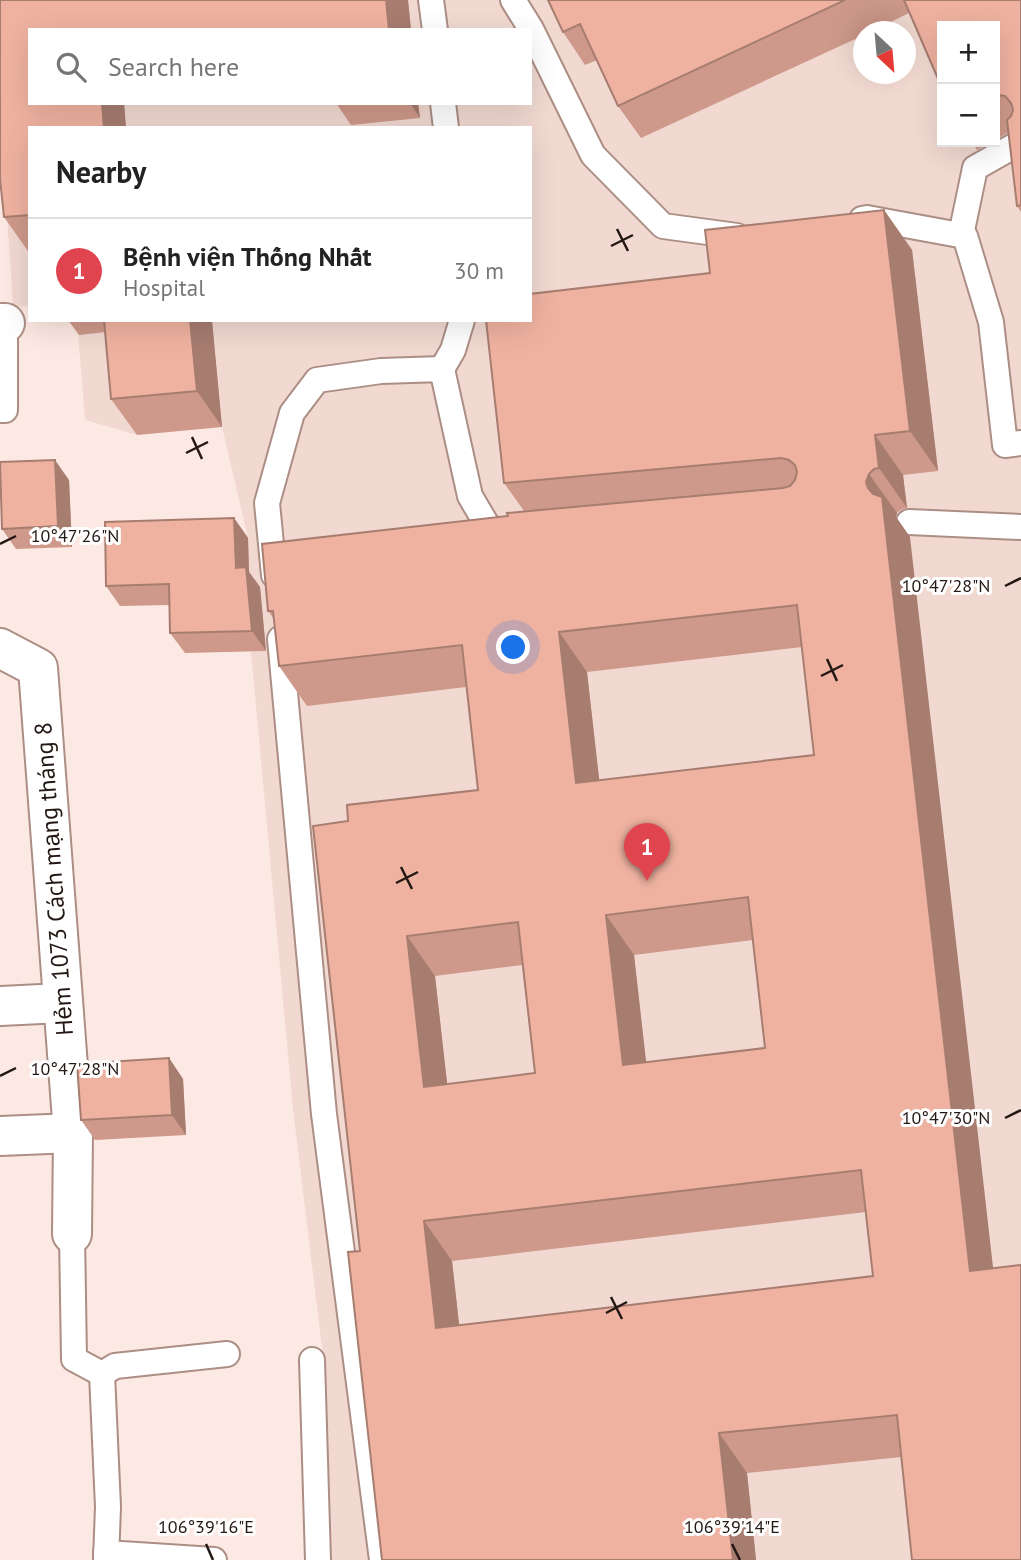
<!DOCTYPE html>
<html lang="en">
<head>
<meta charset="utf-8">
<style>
  :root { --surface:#fff; --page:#f2f2f2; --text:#222; --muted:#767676; --line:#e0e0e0; --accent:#2563eb }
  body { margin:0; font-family:"PT Sans",sans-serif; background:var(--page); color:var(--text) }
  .controls { position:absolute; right:21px; top:21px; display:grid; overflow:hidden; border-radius:0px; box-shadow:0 7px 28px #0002 }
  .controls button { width:63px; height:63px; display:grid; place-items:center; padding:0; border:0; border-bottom:2px solid var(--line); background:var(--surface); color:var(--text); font:35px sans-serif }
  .compass { position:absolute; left:853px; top:21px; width:63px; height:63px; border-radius:50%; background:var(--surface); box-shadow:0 7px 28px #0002; rotate:154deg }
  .you { position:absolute; left:514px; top:648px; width:24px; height:24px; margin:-18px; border:5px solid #fff; border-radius:50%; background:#1a73e8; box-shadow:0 0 0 10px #1a73e833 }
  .badge { display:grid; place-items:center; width:46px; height:46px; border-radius:50%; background:var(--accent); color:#fff; font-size:23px; font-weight:700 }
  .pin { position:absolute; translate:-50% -58px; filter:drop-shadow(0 2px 4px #0008) }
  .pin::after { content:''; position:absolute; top:37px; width:24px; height:21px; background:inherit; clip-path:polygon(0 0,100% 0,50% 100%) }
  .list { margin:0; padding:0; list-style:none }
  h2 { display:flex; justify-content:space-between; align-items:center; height:91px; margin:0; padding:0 28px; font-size:30px }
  h2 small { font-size:23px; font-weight:400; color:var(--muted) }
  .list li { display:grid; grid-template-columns:46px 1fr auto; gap:21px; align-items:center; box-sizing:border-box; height:105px; padding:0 28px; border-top:2px solid var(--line) }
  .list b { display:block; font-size:26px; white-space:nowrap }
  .list p { margin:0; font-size:23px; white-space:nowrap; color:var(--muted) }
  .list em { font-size:23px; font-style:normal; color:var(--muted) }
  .icon { flex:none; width:38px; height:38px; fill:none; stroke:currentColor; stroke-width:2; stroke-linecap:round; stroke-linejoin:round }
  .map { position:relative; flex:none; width:1021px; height:1560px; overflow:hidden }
  .search { position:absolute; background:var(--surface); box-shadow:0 7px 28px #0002; left:28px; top:28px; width:504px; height:77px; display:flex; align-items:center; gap:18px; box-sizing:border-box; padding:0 24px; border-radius:0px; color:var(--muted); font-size:26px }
  .panel { position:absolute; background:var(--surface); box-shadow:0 7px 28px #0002; left:28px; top:126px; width:504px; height:196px; border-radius:0px }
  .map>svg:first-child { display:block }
  .built { fill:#f1d9d1; fill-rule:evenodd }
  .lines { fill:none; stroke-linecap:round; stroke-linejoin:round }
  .lane-casing { stroke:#ac8e85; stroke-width:28 }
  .street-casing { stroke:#ac8e85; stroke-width:42 }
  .lane { stroke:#fff; stroke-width:24 }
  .street { stroke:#fff; stroke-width:38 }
  .wall { fill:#ce998a; fill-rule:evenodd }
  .shaded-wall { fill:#a77d70 }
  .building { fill:#efb2a0; stroke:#a77d70; stroke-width:2; fill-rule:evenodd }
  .ticks { fill:none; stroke:#241815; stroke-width:2.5 }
  .labels { text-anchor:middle; stroke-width:6; stroke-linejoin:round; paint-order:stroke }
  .street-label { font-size:24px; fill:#241815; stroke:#fff }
  .ticks-label { font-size:18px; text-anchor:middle; fill:#241815; stroke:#fff; stroke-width:6; stroke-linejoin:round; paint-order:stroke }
</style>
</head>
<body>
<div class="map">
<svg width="1021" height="1560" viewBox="0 0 1021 1560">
  <rect width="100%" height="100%" fill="#fde9e3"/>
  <!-- built -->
  <path class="built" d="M0,0H1021V1560H331L323,1356L293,1109L251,652L248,538L222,427L137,435L85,420L77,320H530V128H30V306L13,307L0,109ZM942,26H995V142H942ZM30,30H530V103H30ZM864,32H906V74H864Z"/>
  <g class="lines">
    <defs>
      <g id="lane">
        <path d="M431,0L435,30"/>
        <path d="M513,0L531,29L593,155L663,226L737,236"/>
        <path d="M443,103L446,128"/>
        <path d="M862,219L867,218L965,236L991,322L1005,445L1021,443"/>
        <path d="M961,235L975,168L1021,142"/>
        <path d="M442,369L453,350L462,320"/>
        <path d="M0,410H5V323"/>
        <path d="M909,522L1021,527"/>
        <path d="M274,575L267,503L292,413L317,380L381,371L442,369L470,496L487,525L507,538"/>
        <path d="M280,639L324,1114L382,1560"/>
        <path d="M72,1234L74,1359L102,1374L108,1507L106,1560"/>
        <path d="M312,1360L318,1560"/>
        <path d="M102,1374L115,1366L227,1354"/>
        <path d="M106,1553L214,1560"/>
      </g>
      <g id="street">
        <path d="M0,323H5"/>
        <path d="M0,648L38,668L73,1133L72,1234"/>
        <path d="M0,1006L62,1003"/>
        <path d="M0,1136L73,1133"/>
      </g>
    </defs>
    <!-- lane casing -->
    <use href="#lane" class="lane-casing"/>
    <!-- street casing -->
    <use href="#street" class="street-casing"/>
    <!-- lane -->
    <use href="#lane" class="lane"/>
    <!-- street -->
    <use href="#street" class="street"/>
  </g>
  <!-- wall -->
  <g class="wall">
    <path d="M0,0H408L411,30H30V103H124L126,128H30V254L4,217Z"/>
    <path d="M548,0H1021V212L1017,206L1009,132L995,140V26L909,13L870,32H864V35L641,138L618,106L597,60L585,65L563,32Z"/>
    <path d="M336,103H418L420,118L351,125Z"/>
    <path d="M972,142H991L977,150Z"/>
    <path d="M884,210L912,250L938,471L903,475L907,508L902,509L897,513L896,517L910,537L901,1457L747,1473L756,1560H382L360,1251L348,821L478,790L466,687L307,706L279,666L274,619L268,611L508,516L524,511L504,483L710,273ZM802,647L814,755L599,780L587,672ZM753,940L765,1048L646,1063L634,955ZM522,965L535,1073L447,1084L435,976ZM866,1212L873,1276L459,1325L452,1261Z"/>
    <path d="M68,320H221L212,321L222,427L137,435L111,399L106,332L79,335Z"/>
    <path d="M69,480L72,547L16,549L2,529Z"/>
    <path d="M234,518L248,538L249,572L260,587L266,651L185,653L170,633V605L120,606L106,586Z"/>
    <path d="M169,1058L183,1079L186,1135L95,1140L81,1120Z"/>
  </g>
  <!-- shaded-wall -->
  <g class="shaded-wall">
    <path d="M386,0H408L411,30H389Z"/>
    <path d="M102,103H124L126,128H104Z"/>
    <path d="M410,103H418L420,118Z"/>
    <path d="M884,210L912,250L938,471L910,431Z"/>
    <path d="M190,320H211L212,321L222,427L197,391Z"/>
    <path d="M875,435L903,475L907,508L879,468Z"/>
    <path d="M55,460L69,480L72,547L58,526Z"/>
    <path d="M869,474L897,513L896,517L910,537L998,1311L970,1271L866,482Z"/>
    <path d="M234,518L248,538L249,572L260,587L266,651L252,631L236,568Z"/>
    <path d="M559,632L587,672L604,822L576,783Z"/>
    <path d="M606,915L634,955L651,1105L623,1065Z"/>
    <path d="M407,936L435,976L452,1127L424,1087Z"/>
    <path d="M169,1058L183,1079L186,1135L172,1115Z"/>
    <path d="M424,1221L452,1261L464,1368L436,1328Z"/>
    <path d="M719,1433L747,1473L756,1560H733Z"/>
  </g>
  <!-- building -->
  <g class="building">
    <path d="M0,0H386L389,30H30V103H102L104,128H30V215L4,217L0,179Z"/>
    <path d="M548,0H845L618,106L580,24L563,32Z"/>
    <path d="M904,0H1021V205L1017,206L1007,120L1011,116L1013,110L1011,103L1005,96L998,95H995V26H942V88Z"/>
    <path d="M884,210L910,431L875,435L879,468L874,469L869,474L866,482L868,488L873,494L882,497L970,1271L1021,1265V1560H912L897,1415L719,1433L733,1560H382L348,1252L360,1251L313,826L348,821L347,805L478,790L462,645L279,666L273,611H268L262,544L508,516L507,513L783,488L790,486L795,480L797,472L795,465L789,460L781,458L504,483L486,320H530V294L710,273L705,230ZM797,605L814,755L576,783L559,632ZM748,897L765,1048L623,1065L606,915ZM518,922L535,1073L424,1087L407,936ZM861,1170L873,1276L436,1328L424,1221Z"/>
    <path d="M104,320H190L197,391L111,399Z"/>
    <path d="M55,460L58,526L2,529L0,462Z"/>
    <path d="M234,518L236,568L246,567L252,631L170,633L169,584L106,586L105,522Z"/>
    <path d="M169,1058L172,1115L81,1120L77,1064Z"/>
  </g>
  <!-- ticks -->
  <path class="ticks" d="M617,229L628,251M611,246L633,235M192,437L202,459M186,453L208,442M0,544L16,536M1005,586L1021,578M827,659L837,681M821,676L843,665M401,867L412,889M396,883L418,872M0,1076L16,1068M1005,1118L1021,1110M611,1297L622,1319M606,1313L627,1302M206,1544L213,1560M732,1544L740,1560"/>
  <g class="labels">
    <!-- street labels -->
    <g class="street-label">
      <text transform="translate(54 879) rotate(-94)" y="8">Hẻm 1073 Cách mạng tháng 8</text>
    </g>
  </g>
  <g class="ticks-label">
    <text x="75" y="542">10°47'26"N</text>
    <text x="946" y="592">10°47'28"N</text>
    <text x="75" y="1075">10°47'28"N</text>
    <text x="946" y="1124">10°47'30"N</text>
    <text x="206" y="1533">106°39'16"E</text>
    <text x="732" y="1533">106°39'14"E</text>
  </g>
</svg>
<div class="controls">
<button>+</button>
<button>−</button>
</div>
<svg class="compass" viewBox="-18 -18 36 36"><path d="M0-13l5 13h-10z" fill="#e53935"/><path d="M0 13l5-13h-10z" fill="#767676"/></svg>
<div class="you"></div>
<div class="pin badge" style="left:647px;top:881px;background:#e0444e">1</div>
<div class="search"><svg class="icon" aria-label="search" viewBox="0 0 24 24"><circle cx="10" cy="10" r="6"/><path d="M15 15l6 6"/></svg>Search here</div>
<section class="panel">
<h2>Nearby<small></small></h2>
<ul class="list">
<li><span class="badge" style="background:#e0444e">1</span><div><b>Bệnh viện Thống Nhất</b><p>Hospital</p></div><em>30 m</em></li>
</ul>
</section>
</div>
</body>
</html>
